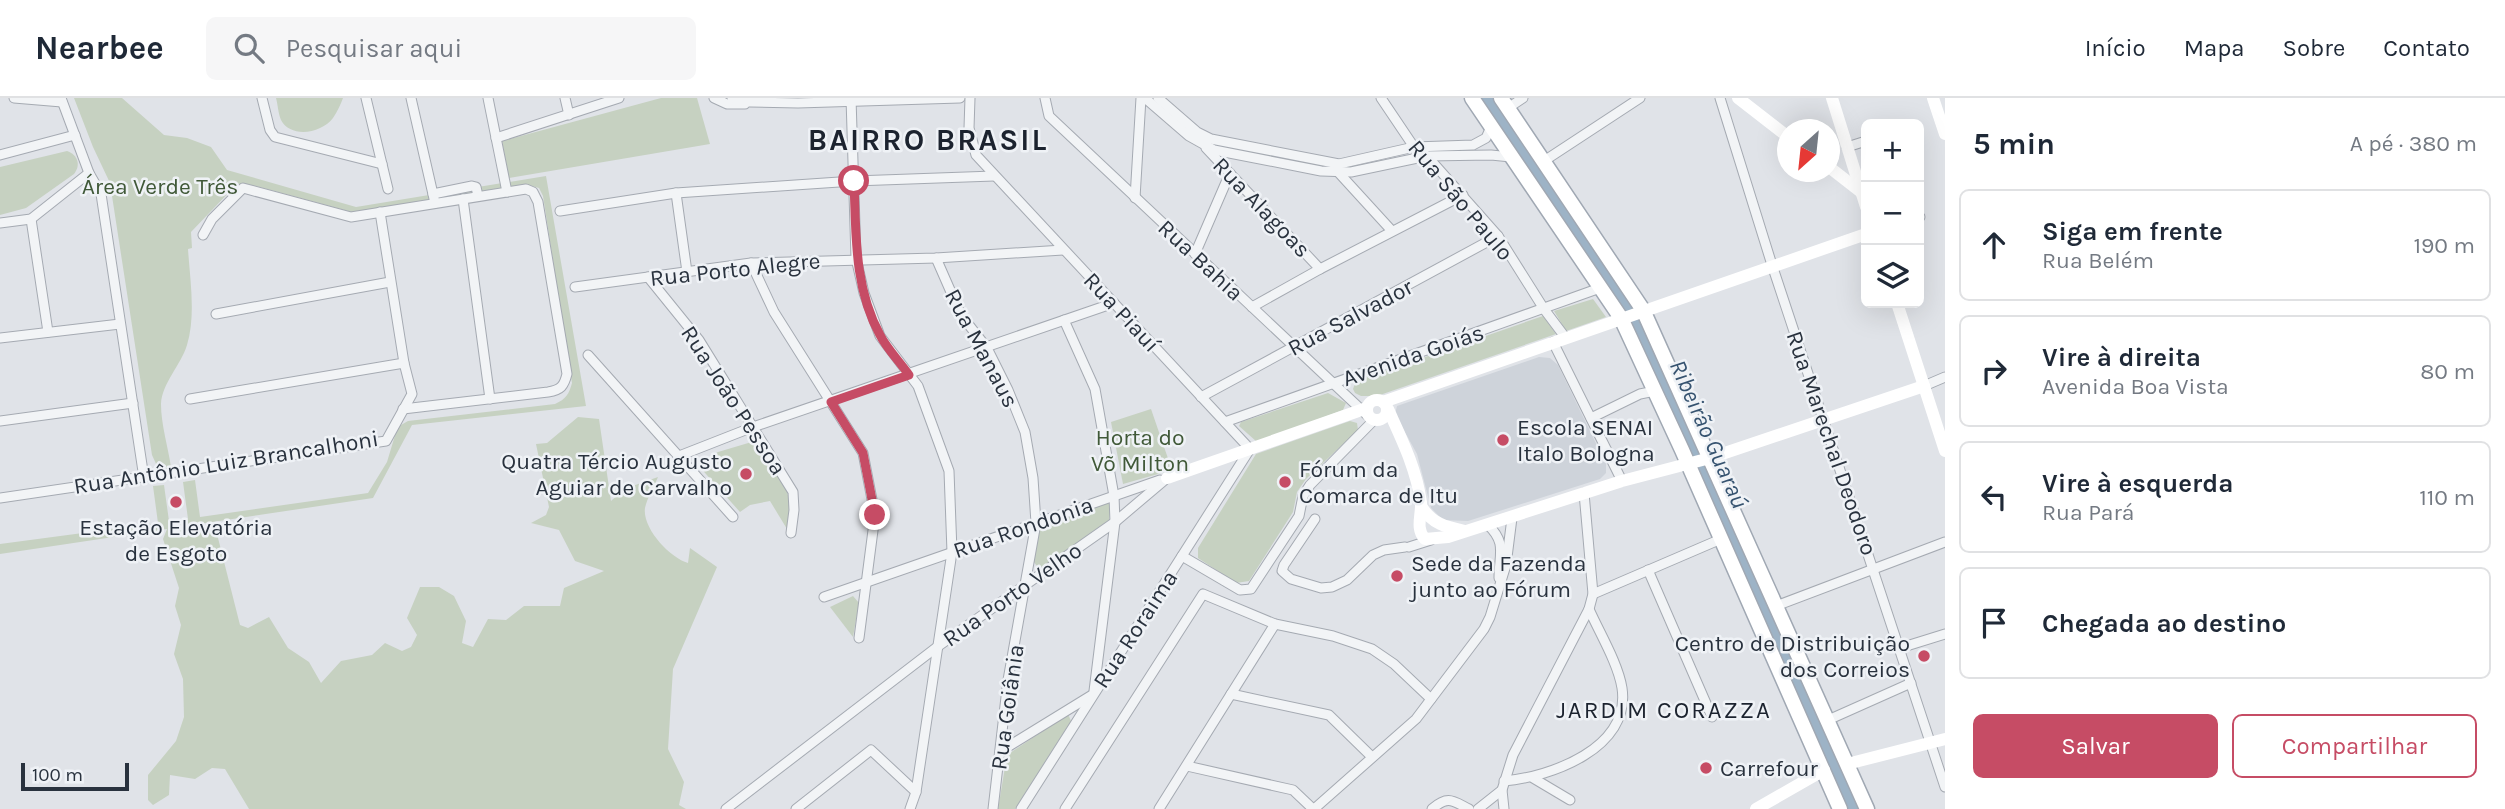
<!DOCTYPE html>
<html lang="pt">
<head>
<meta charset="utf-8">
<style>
  :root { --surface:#fff; --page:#f6f6f7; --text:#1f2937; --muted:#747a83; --line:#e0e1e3; --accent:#c64c65 }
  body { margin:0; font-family:Karla,sans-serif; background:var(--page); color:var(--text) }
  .controls { position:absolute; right:21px; top:21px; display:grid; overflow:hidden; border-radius:10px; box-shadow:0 7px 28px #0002 }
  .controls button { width:63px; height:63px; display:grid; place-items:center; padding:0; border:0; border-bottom:2px solid var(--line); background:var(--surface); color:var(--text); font:35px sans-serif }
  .compass { position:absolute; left:1777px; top:21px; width:63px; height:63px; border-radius:50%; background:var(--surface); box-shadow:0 7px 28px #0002; rotate:207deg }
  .scale { position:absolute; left:21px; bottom:18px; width:108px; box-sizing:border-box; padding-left:7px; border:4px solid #29323e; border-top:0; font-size:19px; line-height:24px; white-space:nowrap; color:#29323e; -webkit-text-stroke:5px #eff2f6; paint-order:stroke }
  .stop { position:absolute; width:21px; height:21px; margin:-16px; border:5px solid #c64c65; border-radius:50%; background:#fff }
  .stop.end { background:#c64c65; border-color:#fff; box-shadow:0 2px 7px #0008 }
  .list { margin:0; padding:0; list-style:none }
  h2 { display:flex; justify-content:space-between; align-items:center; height:91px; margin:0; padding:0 28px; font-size:30px }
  h2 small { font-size:23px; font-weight:400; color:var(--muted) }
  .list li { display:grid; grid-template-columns:46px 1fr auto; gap:21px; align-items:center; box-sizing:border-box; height:112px; margin:0 14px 14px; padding:0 14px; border:2px solid var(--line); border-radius:10px }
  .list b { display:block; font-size:26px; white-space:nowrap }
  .list p { margin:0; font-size:23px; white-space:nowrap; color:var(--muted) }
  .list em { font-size:23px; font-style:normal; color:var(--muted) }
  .actions { display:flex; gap:14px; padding:21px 28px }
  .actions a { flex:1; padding:16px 0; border:2px solid var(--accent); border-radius:10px; text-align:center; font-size:24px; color:var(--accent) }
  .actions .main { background:var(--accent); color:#fff }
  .icon { flex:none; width:38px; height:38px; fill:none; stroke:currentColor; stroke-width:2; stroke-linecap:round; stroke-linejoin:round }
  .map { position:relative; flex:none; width:1945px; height:711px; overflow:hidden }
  header { display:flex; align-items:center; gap:42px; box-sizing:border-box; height:98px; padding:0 35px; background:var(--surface); border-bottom:2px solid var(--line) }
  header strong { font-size:33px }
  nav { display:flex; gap:38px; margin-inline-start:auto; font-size:24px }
  .search { width:490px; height:63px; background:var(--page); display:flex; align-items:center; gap:18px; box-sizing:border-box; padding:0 24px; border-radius:10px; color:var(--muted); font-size:26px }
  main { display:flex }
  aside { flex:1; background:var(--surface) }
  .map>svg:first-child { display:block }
  .built { fill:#ced3da }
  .green { fill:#c6d1c1 }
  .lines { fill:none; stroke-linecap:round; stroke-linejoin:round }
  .river { stroke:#9db3c6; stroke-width:12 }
  .street-casing { stroke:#a5aab2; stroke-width:11 }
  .primary-casing { stroke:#a0a8b3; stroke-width:17 }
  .street { stroke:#f2f4f6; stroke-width:9 }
  .secondary { stroke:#fff; stroke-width:12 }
  .primary { stroke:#fff; stroke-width:14 }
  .route { stroke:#c64c65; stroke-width:9 }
  .poi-dot { fill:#c64c65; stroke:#eff2f6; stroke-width:2.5 }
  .labels { text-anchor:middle; stroke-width:5; stroke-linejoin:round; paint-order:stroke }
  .park-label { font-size:23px; fill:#405938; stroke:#eff2f6 }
  .street-label { font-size:23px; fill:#29323e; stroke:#eff2f6 }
  .poi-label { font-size:23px; fill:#29323e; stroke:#eff2f6; text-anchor:start }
  .water-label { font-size:24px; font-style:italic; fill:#365370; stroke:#eff2f6 }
  .neighbourhood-label { font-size:24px; letter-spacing:2px; fill:#1c232f; stroke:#eff2f6 }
  .district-label { font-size:30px; font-weight:bold; letter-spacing:2px; fill:#1c232f; stroke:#eff2f6 }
</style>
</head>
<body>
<header>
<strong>Nearbee</strong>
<div class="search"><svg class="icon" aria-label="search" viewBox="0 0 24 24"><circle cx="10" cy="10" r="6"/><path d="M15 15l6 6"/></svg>Pesquisar aqui</div>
<nav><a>Início</a><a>Mapa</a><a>Sobre</a><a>Contato</a></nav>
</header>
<main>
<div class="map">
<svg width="1945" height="711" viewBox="0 0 1945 711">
  <rect width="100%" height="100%" fill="#e0e3e8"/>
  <!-- built -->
  <path class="built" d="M1539,259L1550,260L1558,267L1606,366V375L1600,381L1468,423L1443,422L1431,410L1417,356L1395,316L1397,308Z"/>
  <!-- green -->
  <g class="green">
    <path d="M74,0H122L164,37L187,40L211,49L227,72L356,109L546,78L586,308L412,327L373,400L199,426L217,436L240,527L248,530L269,519L288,550L309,564L321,585L341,563L372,557L385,545L402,553L411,549L417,537L407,520L420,489H439L454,498L466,523L462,545L473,549L488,521L506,522L524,508H560L564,490L604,473L575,463L559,432L531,425L546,417L549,409L536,346L547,345L578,319L599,321L611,403L624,391L658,379C654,389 647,400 645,410C642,430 670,460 688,465L690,450L717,469L673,571L668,651L684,684L679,707L686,711H249L225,671L212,670L195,681L170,677L169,697L153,707L148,702V677L176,643L184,619L183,581L174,556L181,527L175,508L179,490L163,441L167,431L0,456V446L158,425L153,388L164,387L169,423L188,421L183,384L195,382L200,419L368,395L387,364L396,334L401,327L408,323L555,306C566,301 569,296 572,285L543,98L539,90L525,86L352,114L248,86L236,87L191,134L192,150L188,151C190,182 196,217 187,247C181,267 162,285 161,306C161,326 168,349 171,369L162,371L157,368L152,357L110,85L93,49Z"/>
    <path d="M276,0H343C341,6 337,14 333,20C322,35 291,41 281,22C278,15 278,7 276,0Z"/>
    <path d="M661,0H697L710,46L509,80L502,43Z"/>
    <path d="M67,53C78,57 81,67 74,76L26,110L0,117V69Z"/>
    <path d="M1593,201L1606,219L1566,233L1554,213Z"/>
    <path d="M1543,218L1556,236L1377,298H1361L1355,295L1353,291L1356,283Z"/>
    <path d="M1328,295L1346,305L1343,312L1257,344L1239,328L1241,324Z"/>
    <path d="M1151,311L1172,372L1123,386L1111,324Z"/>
    <path d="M1350,323L1357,325L1358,332L1306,381L1297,394L1293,414L1249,483L1236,485L1198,460V450L1256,356Z"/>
    <path d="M755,343L786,390L791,408L787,431L770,403L750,407L740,414L697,366L718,354Z"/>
    <path d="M1107,403L1111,408L1109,422L1042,469L1037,468L1033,463L1039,427Z"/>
    <path d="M853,498L859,505L853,539L830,509Z"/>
    <path d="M1068,616L1071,623L1015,711H998L1007,657Z"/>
  </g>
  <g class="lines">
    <!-- river -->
    <path class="river" d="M1486,0L1637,224L1854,711"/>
    <defs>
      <g id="street">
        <path d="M14,0L62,4"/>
        <path d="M61,0L89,75L101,96L144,380"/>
        <path d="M262,0L270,32L275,39L382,66"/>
        <path d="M366,0L388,91"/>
        <path d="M411,0L435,105"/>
        <path d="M488,0L507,94"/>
        <path d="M565,0L569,17"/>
        <path d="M714,0L727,6H745"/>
        <path d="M732,0L750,4L798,5L960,0"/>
        <path d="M851,0L856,160L864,195L880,238L918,288L949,373L952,454L916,694L910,711"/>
        <path d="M970,0L969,30L976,57L1250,351L1021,711"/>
        <path d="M1045,0L1049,18L1368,318"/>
        <path d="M1145,0L1189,38L1214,52L1321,73L1351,74L1427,58L1491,57L1511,59"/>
        <path d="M1158,0L1197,34L1211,41L1339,66L1414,49L1473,47L1486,40L1491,29"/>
        <path d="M1381,0L1414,49L1427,58L1498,138L1544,211L1565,239"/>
        <path d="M1720,0L1772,167L1945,689"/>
        <path d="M1508,10L1523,0"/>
        <path d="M496,40L619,0"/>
        <path d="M1847,49L1866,43"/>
        <path d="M1206,50L1320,171"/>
        <path d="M0,57L75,37"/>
        <path d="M1544,63L1640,0"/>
        <path d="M1339,75L1392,133"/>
        <path d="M676,95L687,174"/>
        <path d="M433,96L472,88L476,89L478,98"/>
        <path d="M1135,100L1141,0"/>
        <path d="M463,101L490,301"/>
        <path d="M560,113L676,95L854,83L994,78"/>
        <path d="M1919,119H1920"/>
        <path d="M31,121L48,234"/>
        <path d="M0,125L31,121L89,75"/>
        <path d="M203,137L212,121L243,90L351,119L526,91L533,94L538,104L567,276C564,288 561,292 548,294L403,311"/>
        <path d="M1195,156L1230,75"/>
        <path d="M936,160L961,217L987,250L1008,292L1025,334L1033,380L1036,425L1008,582L993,711"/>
        <path d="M751,165L774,214L863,355L875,417L859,540"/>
        <path d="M648,179L699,242L793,394L794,412L791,435"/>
        <path d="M575,189L751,165L936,160L1063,152"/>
        <path d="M1252,209L1320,171L1463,97"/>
        <path d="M216,216L390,184"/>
        <path d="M1064,222L1095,291L1114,398L1115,424L1094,593"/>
        <path d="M0,240L120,226"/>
        <path d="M1553,244L1622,383"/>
        <path d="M588,257L733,419"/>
        <path d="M1924,288L1945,279"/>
        <path d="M1201,299L1498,138"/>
        <path d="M190,301L404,265"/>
        <path d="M1591,320L1640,296L1655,293"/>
        <path d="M0,323L133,305"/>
        <path d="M1225,324L1600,190"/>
        <path d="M679,358L753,329L1114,205"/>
        <path d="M0,400L386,343L412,296L404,265L380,114"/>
        <path d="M1315,421L1284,467L1282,473L1291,481L1321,490L1332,489L1347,482L1373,457L1384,452L1405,449"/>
        <path d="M1488,427C1507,445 1499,456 1499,480"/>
        <path d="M1409,449L1431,442"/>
        <path d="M1182,458L1240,492L1251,491L1299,418L1303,398L1310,387L1374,322"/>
        <path d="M1648,472L1712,619"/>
        <path d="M1593,496L1721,441"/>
        <path d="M824,499L1160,382"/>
        <path d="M1776,508L1945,444"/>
        <path d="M1900,550L1945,536"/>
        <path d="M1231,596L1329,617L1372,659"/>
        <path d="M1828,622L1911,585"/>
        <path d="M1001,653L1092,597"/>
        <path d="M1187,668L1293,692L1313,711"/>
        <path d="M1533,680L1570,702"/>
        <path d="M1504,683C1551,679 1631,650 1622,590C1618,565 1599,534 1589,511"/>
        <path d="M726,711L937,549L1115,424L1167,380"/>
        <path d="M796,711L871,652L916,694"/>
        <path d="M1065,711L1203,496L1275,526L1333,538L1372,551L1394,566L1431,601"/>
        <path d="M1159,711L1275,526"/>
        <path d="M1314,711L1416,621L1484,531L1490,519L1506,467L1512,420"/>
        <path d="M1432,711C1448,697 1453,703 1469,711"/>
        <path d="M1478,711L1502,692"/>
        <path d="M1504,711L1502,692L1513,657L1589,511L1593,496L1584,395"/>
      </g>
      <g id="primary">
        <path d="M1472,0L1621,220L1682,352L1840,711"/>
        <path d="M1501,0L1643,212L1867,711"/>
      </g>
    </defs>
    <!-- street casing -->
    <use href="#street" class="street-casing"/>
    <!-- primary casing -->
    <use href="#primary" class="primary-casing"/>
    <!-- street -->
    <use href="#street" class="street"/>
    <!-- secondary -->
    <g class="secondary">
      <path d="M1738,0L1787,38"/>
      <path d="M1832,0L1866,109"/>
      <path d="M1933,0L1945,36"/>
      <path d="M1829,69L1861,94"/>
      <path d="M1897,205L1945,353"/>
      <circle cx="1377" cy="312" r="10"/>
      <path d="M1383,304L1866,136"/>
      <path d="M1388,311C1402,342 1416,370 1421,404C1422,416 1415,431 1425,441L1448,439L1622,383L1710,360L1924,288"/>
      <path d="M1167,380L1367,310"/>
      <path d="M1421,408C1432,426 1446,429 1465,433"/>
      <path d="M1847,666L1945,641"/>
      <path d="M1756,711L1824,672"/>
    </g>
    <!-- primary -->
    <use href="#primary" class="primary"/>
  </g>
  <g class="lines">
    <!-- route -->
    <path class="route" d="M854,83C856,135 854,190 880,237C887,251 900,264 909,277L831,304L863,355L875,417"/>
  </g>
  <!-- markers -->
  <g class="poi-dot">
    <circle cx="1503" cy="342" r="7"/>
    <circle cx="746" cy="376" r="7"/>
    <circle cx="1285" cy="384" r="7"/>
    <circle cx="176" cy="404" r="7"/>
    <circle cx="1397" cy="478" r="7"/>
    <circle cx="1924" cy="558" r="7"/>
    <circle cx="1706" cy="670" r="7"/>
  </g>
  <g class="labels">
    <!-- park labels -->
    <g class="park-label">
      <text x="160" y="96">Área Verde Três</text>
      <text x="1140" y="347">Horta do<tspan x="1140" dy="26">Võ Milton</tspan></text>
    </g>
    <!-- street labels -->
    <g class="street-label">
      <text transform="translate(1461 102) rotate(50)" y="8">Rua São Paulo</text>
      <text transform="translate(1262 109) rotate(46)" y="8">Rua Alagoas</text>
      <text transform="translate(1201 162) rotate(43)" y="8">Rua Bahia</text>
      <text transform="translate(735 171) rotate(-6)" y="8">Rua Porto Alegre</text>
      <text transform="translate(1122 214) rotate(47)" y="8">Rua Piauí</text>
      <text transform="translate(1350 219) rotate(-28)" y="8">Rua Salvador</text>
      <text transform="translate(982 250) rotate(62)" y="8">Rua Manaus</text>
      <text transform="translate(1413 257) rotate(-19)" y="8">Avenida Goiás</text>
      <text transform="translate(734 302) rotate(57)" y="8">Rua João Pessoa</text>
      <text transform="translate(1832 345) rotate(71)" y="8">Rua Marechal Deodoro</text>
      <text transform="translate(226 364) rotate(-9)" y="8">Rua Antônio Luiz Brancalhoni</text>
      <text transform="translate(1023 429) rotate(-19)" y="8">Rua Rondonia</text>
      <text transform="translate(1012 496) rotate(-35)" y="8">Rua Porto Velho</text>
      <text transform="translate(1135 531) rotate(-57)" y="8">Rua Roraima</text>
      <text transform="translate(1007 609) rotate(-82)" y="8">Rua Goiânia</text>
    </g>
    <!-- poi labels -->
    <g class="poi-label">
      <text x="1517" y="337">Escola SENAI<tspan x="1517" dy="26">Italo Bologna</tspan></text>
      <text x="732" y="371" text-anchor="end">Quatra Tércio Augusto<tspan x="732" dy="26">Aguiar de Carvalho</tspan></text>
      <text x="1299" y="379">Fórum da<tspan x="1299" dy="26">Comarca de Itu</tspan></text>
      <text x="176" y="437" text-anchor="middle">Estação Elevatória<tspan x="176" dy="26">de Esgoto</tspan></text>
      <text x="1411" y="473">Sede da Fazenda<tspan x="1411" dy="26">junto ao Fórum</tspan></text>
      <text x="1910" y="553" text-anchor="end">Centro de Distribuição<tspan x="1910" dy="26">dos Correios</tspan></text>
      <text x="1720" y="678">Carrefour</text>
    </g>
    <!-- water labels -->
    <g class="water-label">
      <text transform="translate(1709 336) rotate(66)" y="8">Ribeirão Guaraú</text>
    </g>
    <!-- neighbourhood labels -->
    <g class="neighbourhood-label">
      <text x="1664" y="620">JARDIM CORAZZA</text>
    </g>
    <!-- district labels -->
    <g class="district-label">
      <text x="928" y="52">BAIRRO BRASIL</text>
    </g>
  </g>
</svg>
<div class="controls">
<button>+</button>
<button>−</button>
<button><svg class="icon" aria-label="layers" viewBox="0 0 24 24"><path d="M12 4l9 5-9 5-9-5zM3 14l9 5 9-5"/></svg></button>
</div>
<svg class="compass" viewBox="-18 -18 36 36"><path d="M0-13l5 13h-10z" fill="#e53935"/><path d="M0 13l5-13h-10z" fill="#747a83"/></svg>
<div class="scale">100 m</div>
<div class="stop" style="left:854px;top:83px"></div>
<div class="stop end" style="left:875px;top:417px"></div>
</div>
<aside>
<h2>5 min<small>A pé · 380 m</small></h2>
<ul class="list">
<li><svg class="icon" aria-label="ahead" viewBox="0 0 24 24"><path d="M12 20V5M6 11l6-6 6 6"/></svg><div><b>Siga em frente</b><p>Rua Belém</p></div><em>190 m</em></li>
<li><svg class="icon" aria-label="right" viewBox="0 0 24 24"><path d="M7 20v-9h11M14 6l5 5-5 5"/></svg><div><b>Vire à direita</b><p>Avenida Boa Vista</p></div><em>80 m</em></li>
<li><svg class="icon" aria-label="left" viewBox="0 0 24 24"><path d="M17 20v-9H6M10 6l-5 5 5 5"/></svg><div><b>Vire à esquerda</b><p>Rua Pará</p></div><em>110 m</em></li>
<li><svg class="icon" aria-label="arrive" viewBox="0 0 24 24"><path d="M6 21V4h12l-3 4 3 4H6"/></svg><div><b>Chegada ao destino</b></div></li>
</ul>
<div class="actions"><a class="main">Salvar</a><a>Compartilhar</a></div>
</aside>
</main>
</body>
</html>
